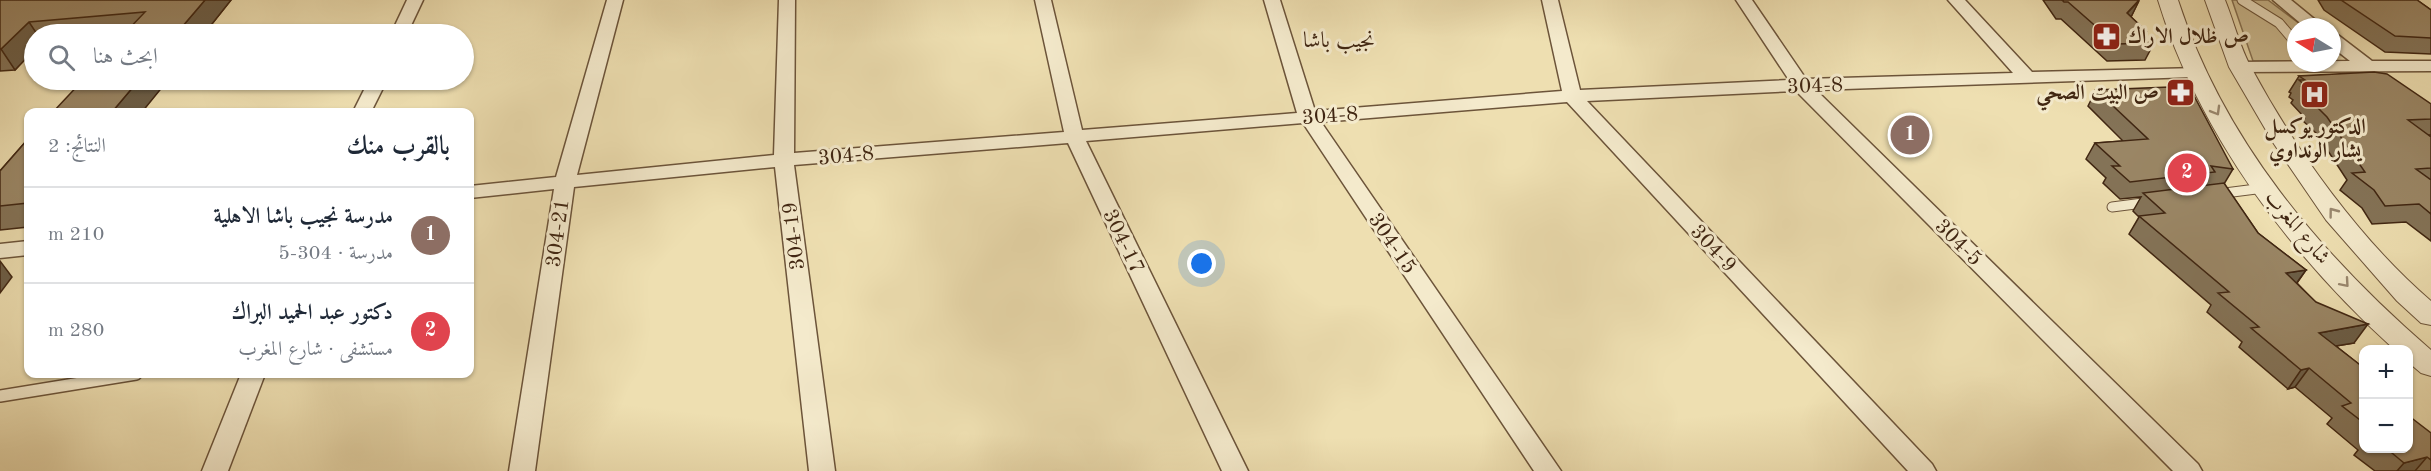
<!DOCTYPE html>
<html lang="ar">
<head>
<meta charset="utf-8">
<style>
  :root { --surface:#fff; --page:#f6f6f7; --text:#1f2937; --muted:#747a83; --line:#e0e1e3; --accent:#7c3aed }
  body { margin:0; font-family:"Old Standard TT",Amiri,serif; background:var(--page); color:var(--text); direction:rtl }
  .controls { position:absolute; right:18px; bottom:18px; display:grid; overflow:hidden; border-radius:12px; box-shadow:0 2px 4px #0004 }
  .controls button { width:54px; height:54px; display:grid; place-items:center; padding:0; border:0; border-bottom:2px solid var(--line); background:var(--surface); color:var(--text); font:30px sans-serif }
  .compass { position:absolute; left:2287px; top:18px; width:54px; height:54px; border-radius:50%; background:var(--surface); box-shadow:0 2px 4px #0004; rotate:280deg }
  .you { position:absolute; left:1202px; top:264px; width:21px; height:21px; margin:-15px; border:4px solid #fff; border-radius:50%; background:#1a73e8; box-shadow:0 0 0 9px #1a73e833 }
  .badge { display:grid; place-items:center; width:39px; height:39px; border-radius:50%; background:var(--accent); color:#fff; font-size:20px; font-weight:700 }
  .pin { position:absolute; translate:-50% -50%; border:3px solid #fff; box-shadow:0 2px 6px #0006 }
  .list { margin:0; padding:0; list-style:none }
  h2 { display:flex; justify-content:space-between; align-items:center; height:78px; margin:0; padding:0 24px; font-size:26px }
  h2 small { font-size:20px; font-weight:400; color:var(--muted) }
  .list li { display:grid; grid-template-columns:39px 1fr auto; gap:18px; align-items:center; box-sizing:border-box; height:96px; padding:0 24px; border-top:2px solid var(--line) }
  .list b { display:block; font-size:22px; white-space:nowrap }
  .list p { margin:0; font-size:20px; white-space:nowrap; color:var(--muted) }
  .list em { font-size:20px; font-style:normal; color:var(--muted) }
  .icon { flex:none; width:33px; height:33px; fill:none; stroke:currentColor; stroke-width:2; stroke-linecap:round; stroke-linejoin:round }
  .map { position:relative; flex:none; width:2431px; height:471px; overflow:hidden; direction:ltr }
  .search { position:absolute; background:var(--surface); box-shadow:0 2px 4px #0004; left:24px; top:24px; width:450px; height:66px; display:flex; align-items:center; gap:15px; box-sizing:border-box; padding:0 21px; border-radius:33px; color:var(--muted); font-size:22px }
  .panel { position:absolute; background:var(--surface); box-shadow:0 2px 4px #0004; left:24px; top:108px; width:450px; height:270px; border-radius:12px; direction:rtl }
  .map>svg:first-child { display:block }
  .green { fill:#d0c096; stroke:#887354; stroke-width:1.5 }
  .lines { fill:none; stroke-linecap:round; stroke-linejoin:round }
  .service-far1-casing { stroke:#6c543a; stroke-width:11 }
  .service-casing { stroke:#6c543a; stroke-width:14 }
  .minor-casing { stroke:#6c543a; stroke-width:3 }
  .tertiary-casing { stroke:#6c543a; stroke-width:2 }
  .service-far1 { stroke:#f4eacc; stroke-width:9 }
  .service { stroke:#f4eacc; stroke-width:11 }
  .minor { fill:#f4eacc; fill-rule:evenodd }
  .tertiary { fill:#f4eacc; fill-rule:evenodd }
  .wall { fill:#847357; stroke:#402612; stroke-width:1.5 }
  .shaded-wall { fill:#6c5e47; stroke:#402612; stroke-width:1.5 }
  .building { fill:#9a8665; stroke:#402612; stroke-width:1.5 }
  .oneway { stroke:#9a886f }
  .labels { text-anchor:middle; stroke-width:6; stroke-linejoin:round; paint-order:stroke }
  .poi-label { font-size:21px; font-weight:bold; fill:#402612; stroke:#f4eacc; text-anchor:start }
  .street-label { font-size:21px; fill:#402612; stroke:#f4eacc }
  .neighbourhood-label { font-size:22px; fill:#402612; stroke:#f4eacc }
</style>
</head>
<body>
<div class="map">
<svg width="2431" height="471" viewBox="0 0 2431 471">
  <rect width="100%" height="100%" fill="#eedfb1"/>
  <filter id="stains"><feTurbulence type="fractalNoise" baseFrequency=".00333" numOctaves="4"/><feColorMatrix values="0 0 0 0 .2 0 0 0 0 .09 0 0 0 0 .02 0 0 0 .5 -.17"/></filter>
  <radialGradient id="worn" r=".72"><stop offset=".6" stop-color="#630" stop-opacity="0"/><stop offset="1" stop-color="#630" stop-opacity=".3"/></radialGradient>
  <!-- green -->
  <path class="green" d="M2232,0H2268L2304,27H2296V61H2253Z"/>
  <g class="lines">
    <defs>
      <g id="service-far1">
        <path d="M2242,0L2279,23L2296,43"/>
        <path d="M2217,194L2264,188"/>
        <path d="M2112,207L2151,202"/>
      </g>
      <path id="service" d="M0,396L136,374"/>
      <g id="minor">
        <path d="M407,0H423L407,34H391Z"/>
        <path d="M607,0H623L577,175L774,155L779,0H795L794,153L1064,132L1035,0H1051L1082,130L1297,113L1264,0H1280L1315,111L1562,91L1542,0H1558L1580,90L1789,80L1736,0H1752L1806,79L2013,73L1948,0H1965L2032,72L2199,68L2202,72L2199,76L2193,77L1816,90L2198,464L2202,471H2173L1796,91L1587,101L1932,464L1936,471H1908L1567,102L1321,122L1561,471H1534L1303,123L1086,141L1248,471H1222L1068,143L794,165L835,471H809L775,167L574,187L535,471H509L554,189L470,198V186L556,177Z"/>
        <path d="M2273,0H2291L2324,27H2305Z"/>
        <path d="M2332,34L2338,35L2372,61H2431V71L2240,72L2234,71L2231,67L2234,63L2240,62L2350,61L2332,47Z"/>
        <path d="M369,80H387L371,112H353Z"/>
        <path d="M28,241V255L0,258V244Z"/>
        <path d="M241,374H265L228,471H202Z"/>
      </g>
      <g id="tertiary">
        <path d="M2158,0H2178C2224,141 2320,254 2431,350V376L2421,373L2408,362V350H2395C2291,256 2199,135 2158,0Z"/>
        <path d="M2205,0H2225C2234,22 2240,48 2252,69C2296,151 2360,240 2431,301V325L2421,323L2397,301L2326,220L2274,144L2229,67Z"/>
      </g>
    </defs>
    <!-- service-far1 casing -->
    <use href="#service-far1" class="service-far1-casing"/>
    <!-- service casing -->
    <use href="#service" class="service-casing"/>
    <!-- minor casing -->
    <use href="#minor" class="minor-casing"/>
    <!-- tertiary casing -->
    <use href="#tertiary" class="tertiary-casing"/>
    <!-- service-far1 -->
    <use href="#service-far1" class="service-far1"/>
    <!-- service -->
    <use href="#service" class="service"/>
    <!-- minor -->
    <use href="#minor" class="minor"/>
    <!-- tertiary -->
    <use href="#tertiary" class="tertiary"/>
  </g>
  <!-- wall -->
  <g class="wall">
    <path d="M0,0H231L204,34H34V50L15,70L0,71Z"/>
    <path d="M2043,0H2139L2131,17L2146,31L2144,35L2154,43L2145,60L2107,61L2061,19H2056Z"/>
    <path d="M2318,0H2417L2431,10V54L2385,52L2324,10Z"/>
    <path d="M2299,76L2431,104V135H2429L2431,137V241L2406,222L2372,224L2362,208L2340,190L2347,180L2317,134L2303,121L2305,118L2291,103L2293,100L2289,97L2291,93L2289,92Z"/>
    <path d="M2096,90L2233,169L2224,184L2258,233L2306,270L2297,283L2354,343L2336,346L2364,368V448H2409L2431,433V471H2375L2354,455L2358,450L2327,424L2332,418L2295,387L2288,389L2239,347L2242,342L2207,312L2211,305L2129,234L2139,217L2133,211L2141,197L2120,199L2103,183L2106,178L2086,159L2095,143L2123,141L2088,106Z"/>
    <path d="M28,139V227L0,230V171Z"/>
  </g>
  <!-- shaded-wall -->
  <g class="shaded-wall">
    <path d="M205,0H231L204,34H176Z"/>
    <path d="M2139,1L2131,17L2127,13Z"/>
    <path d="M29,22L37,34H34V50L15,70L1,49Z"/>
    <path d="M139,80H168L142,112H112Z"/>
    <path d="M0,261L12,277L0,293Z"/>
    <path d="M2306,270L2293,288L2286,273Z"/>
    <path d="M2368,324L2354,343L2305,351L2319,333Z"/>
    <path d="M2309,368L2295,387L2288,389L2301,370Z"/>
    <path d="M2427,457L2415,471H2397L2404,463Z"/>
  </g>
  <!-- building -->
  <g class="building">
    <path d="M0,0H205L176,34H124L145,12L29,22L1,49H0Z"/>
    <path d="M2062,0H2139L2127,13L2146,31H2140L2154,43L2116,44L2068,2H2064Z"/>
    <path d="M2341,0H2417L2431,10V38L2395,36Z"/>
    <path d="M2374,72L2387,74L2431,104V119L2408,120L2431,137V168L2416,169L2431,180V214L2419,204L2385,206L2374,190L2352,173L2365,172L2327,117L2314,104H2318L2301,87L2306,86L2299,80H2305L2299,76Z"/>
    <path d="M83,80H139L112,112H53Z"/>
    <path d="M2170,87L2189,90L2193,94L2233,169L2211,166L2215,172L2130,182L2112,166H2120L2095,143L2148,139L2096,90Z"/>
    <path d="M28,139V203L0,206V171Z"/>
    <path d="M2224,183L2258,233L2306,270L2286,273L2316,302L2368,324L2319,333L2364,368V423L2342,406L2351,403L2309,368L2301,370L2251,328L2259,327L2218,293L2229,292L2139,216L2165,213L2143,193Z"/>
    <path d="M2409,416L2431,433V460L2427,457L2404,463L2386,448H2409Z"/>
  </g>
  <!-- one-way arrows -->
  <defs><path id="oneway-chevron" d="M-2-3.5L2.5 0L-2 3.5" fill="none" stroke-width="1.6" stroke-linecap="round" stroke-linejoin="round" transform="scale(1.5)"/></defs>
  <g class="oneway">
    <use href="#oneway-chevron" transform="translate(2216 111) rotate(60)"/>
    <use href="#oneway-chevron" transform="translate(2333 212) rotate(-127)"/>
    <use href="#oneway-chevron" transform="translate(2345 283) rotate(49)"/>
  </g>
  <!-- icons -->
  <defs>
    <symbol id="pharmacy-square" viewBox="-11 -11 22 22"><rect x="-9" y="-9" width="18" height="18" rx="4" fill="#8f2418" stroke="#f4eacc"/><path d="M-2-6h4v4h4v4h-4v4h-4v-4h-4v-4h4Z" fill="#fff"/></symbol>
    <symbol id="hospital-square" viewBox="-11 -11 22 22"><rect x="-9" y="-9" width="18" height="18" rx="4" fill="#8f2418" stroke="#f4eacc"/><path d="M-5-5h3v3.5h4V-5h3V5h-3V1.5h-4V5h-3Z" fill="#fff"/></symbol>
  </defs>
  <g fill-rule="evenodd">
    <use href="#pharmacy-square" x="2090" y="20" width="33" height="33"/>
    <use href="#pharmacy-square" x="2164" y="76" width="33" height="33"/>
    <use href="#hospital-square" x="2298" y="78" width="33" height="33"/>
  </g>
  <g class="labels">
    <!-- poi labels -->
    <g class="poi-label">
      <text x="2128" y="43">ص ظلال الاراك</text>
      <text x="2159" y="99" text-anchor="end">ص البيت الصحي</text>
      <text x="2315" y="133" text-anchor="middle">الدكتور يوكسل<tspan x="2315" dy="24">يشار الونداوي</tspan></text>
    </g>
    <!-- street labels -->
    <g class="street-label">
      <text transform="translate(1815 85) rotate(-2)" y="7">304-8</text>
      <text transform="translate(1330 115) rotate(-4)" y="7">304-8</text>
      <text transform="translate(846 155) rotate(-5)" y="7">304-8</text>
      <text transform="translate(2298 227) rotate(50)" y="7">شارع المغرب</text>
      <text transform="translate(557 233) rotate(-82)" y="7">304-21</text>
      <text transform="translate(793 236) rotate(-97)" y="7">304-19</text>
      <text transform="translate(1124 241) rotate(64)" y="7">304-17</text>
      <text transform="translate(1959 242) rotate(45)" y="7">304-5</text>
      <text transform="translate(1393 243) rotate(56)" y="7">304-15</text>
      <text transform="translate(1714 248) rotate(47)" y="7">304-9</text>
    </g>
    <!-- neighbourhood labels -->
    <g class="neighbourhood-label">
      <text x="1339" y="47">نجيب باشا</text>
    </g>
  </g>
  <rect width="100%" height="100%" filter="url(#stains)"/>
  <rect width="100%" height="100%" fill="url(#worn)"/>
</svg>
<div class="controls">
<button>+</button>
<button>−</button>
</div>
<svg class="compass" viewBox="-18 -18 36 36"><path d="M0-13l5 13h-10z" fill="#e53935"/><path d="M0 13l5-13h-10z" fill="#747a83"/></svg>
<div class="you"></div>
<div class="pin badge" style="left:1910px;top:135px;background:#8d6e63">1</div>
<div class="pin badge" style="left:2187px;top:173px;background:#e0444e">2</div>
<div class="search"><svg class="icon" aria-label="search" viewBox="0 0 24 24"><circle cx="10" cy="10" r="6"/><path d="M15 15l6 6"/></svg>ابحث هنا</div>
<section class="panel">
<h2>بالقرب منك<small>النتائج: 2</small></h2>
<ul class="list">
<li><span class="badge" style="background:#8d6e63">1</span><div><b>مدرسة نجيب باشا الاهلية</b><p>مدرسة · 304-5</p></div><em>210 m</em></li>
<li><span class="badge" style="background:#e0444e">2</span><div><b>دكتور عبد الحميد البراك</b><p>مستشفى · شارع المغرب</p></div><em>280 m</em></li>
</ul>
</section>
</div>
</body>
</html>
